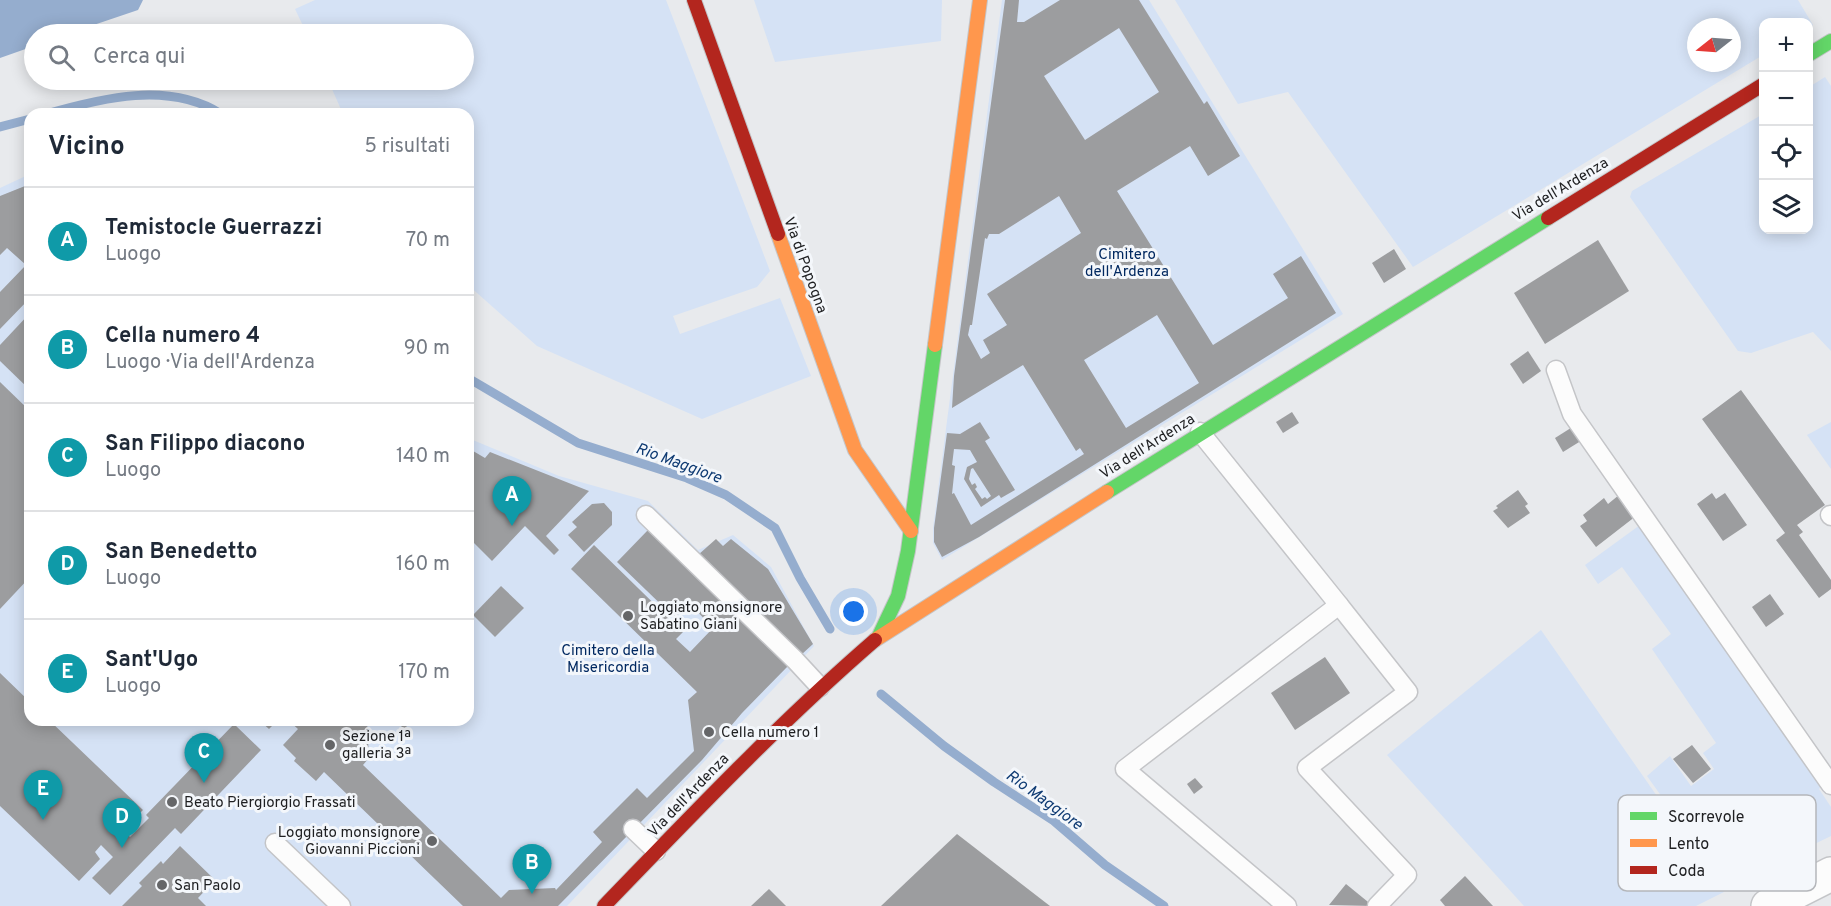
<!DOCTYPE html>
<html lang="it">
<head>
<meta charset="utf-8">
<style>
  :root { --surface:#fff; --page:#f2f2f3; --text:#1f2937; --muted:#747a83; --line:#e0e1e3; --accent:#656668 }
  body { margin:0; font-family:Overpass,sans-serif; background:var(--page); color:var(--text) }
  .controls { position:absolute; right:18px; top:18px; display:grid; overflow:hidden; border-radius:12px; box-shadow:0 3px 15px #0003 }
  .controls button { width:54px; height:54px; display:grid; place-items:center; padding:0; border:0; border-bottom:2px solid var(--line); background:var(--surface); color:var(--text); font:30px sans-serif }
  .compass { position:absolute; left:1687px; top:18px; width:54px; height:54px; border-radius:50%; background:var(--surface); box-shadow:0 3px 15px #0003; rotate:253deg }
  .you { position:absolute; left:854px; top:612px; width:21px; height:21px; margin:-15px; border:4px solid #fff; border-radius:50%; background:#1a73e8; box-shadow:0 0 0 9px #1a73e833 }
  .badge { display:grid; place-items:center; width:39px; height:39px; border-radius:50%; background:var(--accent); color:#fff; font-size:20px; font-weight:700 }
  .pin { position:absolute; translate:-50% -50px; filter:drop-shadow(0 2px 3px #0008) }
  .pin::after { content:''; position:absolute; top:32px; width:21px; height:18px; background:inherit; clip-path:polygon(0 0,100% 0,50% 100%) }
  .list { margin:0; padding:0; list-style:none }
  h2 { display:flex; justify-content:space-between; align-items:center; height:78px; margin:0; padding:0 24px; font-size:26px }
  h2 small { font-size:20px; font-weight:400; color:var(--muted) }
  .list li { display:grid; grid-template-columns:39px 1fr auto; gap:18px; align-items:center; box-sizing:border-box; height:108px; padding:0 24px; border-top:2px solid var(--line) }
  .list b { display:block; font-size:22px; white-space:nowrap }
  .list p { margin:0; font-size:20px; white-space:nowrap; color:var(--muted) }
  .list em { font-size:20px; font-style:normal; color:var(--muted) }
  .icon { flex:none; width:33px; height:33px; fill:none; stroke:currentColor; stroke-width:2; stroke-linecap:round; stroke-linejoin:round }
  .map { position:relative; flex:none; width:1831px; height:906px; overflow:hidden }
  .search { position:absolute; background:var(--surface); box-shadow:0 3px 15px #0003; left:24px; top:24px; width:450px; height:66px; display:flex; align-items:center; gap:15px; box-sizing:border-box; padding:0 21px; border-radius:33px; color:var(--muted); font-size:22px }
  .panel { position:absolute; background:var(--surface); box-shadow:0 3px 15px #0003; left:24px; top:108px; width:450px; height:618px; border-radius:18px }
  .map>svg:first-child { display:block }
  .green { fill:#d5e2f5; fill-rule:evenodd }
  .water { fill:#95adce }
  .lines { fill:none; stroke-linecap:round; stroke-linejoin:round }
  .stream { stroke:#95adce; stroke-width:9 }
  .building { fill:#9c9d9f; fill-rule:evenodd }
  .lane-casing { stroke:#c4c5c8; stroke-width:21 }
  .street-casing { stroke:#c4c5c8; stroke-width:36 }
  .fast-casing { stroke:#c4c5c8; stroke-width:16 }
  .slow-casing { stroke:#c4c5c8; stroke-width:16 }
  .jam-casing { stroke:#c4c5c8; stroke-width:16 }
  .lane { stroke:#fcfcfc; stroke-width:18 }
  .street { stroke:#fcfcfc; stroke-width:33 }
  .fast { stroke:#63d668; stroke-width:14 }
  .slow { stroke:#ff974d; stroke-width:14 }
  .jam { stroke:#b3261e; stroke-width:14 }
  .poi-dot { fill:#656668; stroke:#f4f7fb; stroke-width:2 }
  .labels { text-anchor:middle; stroke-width:6; stroke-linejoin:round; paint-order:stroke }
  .street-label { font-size:15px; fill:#1e1f21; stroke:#f4f7fb }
  .park-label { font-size:15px; fill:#002860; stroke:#f4f7fb }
  .poi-label { font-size:15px; fill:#1e1f21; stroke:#f4f7fb; text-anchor:start }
  .water-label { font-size:16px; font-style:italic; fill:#0f3b73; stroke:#f4f7fb }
  .key { fill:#f4f7fb; stroke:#b4b6ba; stroke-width:1.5 }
  .key-label { font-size:16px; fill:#1e1f21 }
</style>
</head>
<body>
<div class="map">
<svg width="1831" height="906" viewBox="0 0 1831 906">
  <rect width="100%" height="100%" fill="#e8eaed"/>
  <!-- green -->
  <g class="green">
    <path d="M315,0H666L770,271L757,287L673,316L680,334L780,298L811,376L702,419L537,346L468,285V114H343L328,80H464V34H307L295,9Z"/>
    <path d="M754,0H942L941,41L775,62Z"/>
    <path d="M1002,0H1149L1343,314L942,560L933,543V528Z"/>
    <path d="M1175,0H1798L1813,25L1809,27L1808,22H1764L1763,55L1413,267L1288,92L1238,104ZM1696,27H1732V63H1696Z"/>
    <path d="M1825,77L1831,86V351L1813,332L1751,353L1738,351L1630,197L1632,191L1763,114L1764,230H1808L1809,87Z"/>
    <path d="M30,174V720H468V438L559,476L648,501L698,550L733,535L771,567L814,646L567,906H0V188Z"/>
    <path d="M1831,422V469L1807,435Z"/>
    <path d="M1640,525L1823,784L1819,789L1831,807V836L1726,887L1647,776L1670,756L1691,786L1714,769L1703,753L1716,743L1652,649L1671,634L1622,567L1598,584L1585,565Z"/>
    <path d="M1541,630L1724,892L1696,906H1524L1387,755Z"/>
  </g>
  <!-- water -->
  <path class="water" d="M0,0H143L138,10L67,34H34V46L0,58Z"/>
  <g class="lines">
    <!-- stream -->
    <g class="stream">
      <path d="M46,114C102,98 169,81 221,114"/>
      <path d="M0,127L30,119"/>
      <path d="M468,378L578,443L687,478L726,495L775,528L800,578L830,629"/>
      <path d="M881,694L944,746L994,782L1054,821L1105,865L1164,906"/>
    </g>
  </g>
  <!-- building -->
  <g class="building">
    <path d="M1005,0H1019L1017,22H1024L1060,0H1139L1204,104L1207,101L1240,156L1208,176L1190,146L1117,191L1213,345L1288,298L1273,274L1301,256L1336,313L979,537L942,557L934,542V528L947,433L960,434L980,422L990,438L985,441L1015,490L1001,498L999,495L981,507L964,479L967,467L977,462L970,450L954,449L952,465L955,466L952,494L954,493L971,525L1084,454L1080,448L1076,451L1023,365L952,408L954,376ZM1119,28L1159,92L1085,140L1044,76ZM1059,196L1081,233L987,294L1007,325L983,340L990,353L981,359L968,335L970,325H972L985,238L987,239L989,234H999ZM1157,315L1199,383L1126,428L1084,360ZM973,468L991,496L987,499L985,497L982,499L975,489L977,487L975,483L972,485L969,479L971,469Z"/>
    <path d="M30,184V224L24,231L30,237V298L0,329V292L26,265L7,248L0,255V196Z"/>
    <path d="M1598,240L1629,291L1545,344L1514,293Z"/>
    <path d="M1394,249L1406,269L1384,283L1372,263Z"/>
    <path d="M30,313V390L0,361V345Z"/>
    <path d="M1528,351L1541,371L1523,384L1510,364Z"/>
    <path d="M0,382L30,411V577L0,609Z"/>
    <path d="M1741,390L1825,505L1797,525L1803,532L1799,535L1831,580V589L1819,598L1776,540L1785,533L1702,419Z"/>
    <path d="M1292,412L1299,423L1283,433L1276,422Z"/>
    <path d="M1574,426L1584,439L1563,452L1555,438Z"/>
    <path d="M468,448L485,458L490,452L589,491L546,536L559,550L554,555L525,526L492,561L468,537Z"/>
    <path d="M1518,490L1528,504L1525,506L1530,513L1508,528L1493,511L1498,508L1496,506Z"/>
    <path d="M1712,493L1716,499L1725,493L1747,525L1723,541L1697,504Z"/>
    <path d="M1619,495L1636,516L1596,547L1580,526L1587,521L1583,515L1604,498L1608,504Z"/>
    <path d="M604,503L612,512V525L584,552L568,535L577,527L572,522L592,504Z"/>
    <path d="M648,530L788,666L742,713L702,760L558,906H463L324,772L316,781L294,761L296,758L283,745L298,729L288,720H367L369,758L363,765L501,898L509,890L555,888L556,890L602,842L593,832L637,788L647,798L694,751L688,700L697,692L571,569L594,545L683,632L676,639L690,652L713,628L689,603L675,618L617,562Z"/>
    <path d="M716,539L723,546L731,539L768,569L813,644L801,655L698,555Z"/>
    <path d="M501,586L524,608L495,637L473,615Z"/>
    <path d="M1770,594L1784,614L1766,627L1752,607Z"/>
    <path d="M1325,657L1350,693L1295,730L1271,693Z"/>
    <path d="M0,673L30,702V720H49L143,810L126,827L122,823L119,826L130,837L149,818L146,815L234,724L261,750L181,834L175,828L110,895L92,878L113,857L101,845L95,852L100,859L79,881L0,806Z"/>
    <path d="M259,720H278L269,729Z"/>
    <path d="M395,720H413L404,729Z"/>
    <path d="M1692,745L1711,769L1693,783L1673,759Z"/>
    <path d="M1195,778L1203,787L1194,794L1187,784Z"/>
    <path d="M957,834L1050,906H881Z"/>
    <path d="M180,846L215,880L198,898L206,906H122L142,886L139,883L161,861L163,864Z"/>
    <path d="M1465,876L1493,906H1445L1440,900Z"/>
    <path d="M1346,884L1373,906L1329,905Z"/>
    <path d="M769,889L786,906H751Z"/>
  </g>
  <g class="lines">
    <defs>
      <g id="lane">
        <path d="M1556,370L1572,414L1831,785"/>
        <path d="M1200,432L1339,605L1125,769L1287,906"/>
        <path d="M646,515L795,660L820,687"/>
        <path d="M1830,515L1831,516"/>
        <path d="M1339,605L1408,692L1307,768L1407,875L1377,906"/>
        <path d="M633,829L656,851"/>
        <path d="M275,843L341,906"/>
      </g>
      <path id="street" d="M1768,906L1831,874"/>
      <g id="fast">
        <path d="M1808,55L1831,41"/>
        <path d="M1107,492L1548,218"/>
        <path d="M879,636L898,596L908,551L935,345"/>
      </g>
      <g id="slow">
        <path d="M778,234L855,450L911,531"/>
        <path d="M935,345L980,0"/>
        <path d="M875,640L1107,492"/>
      </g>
      <g id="jam">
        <path d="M694,0L778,234"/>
        <path d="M1548,218L1764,84"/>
        <path d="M604,906C692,815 779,723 875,640"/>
      </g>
    </defs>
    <!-- lane casing -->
    <use href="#lane" class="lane-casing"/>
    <!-- street casing -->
    <use href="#street" class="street-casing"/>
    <!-- fast casing -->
    <use href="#fast" class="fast-casing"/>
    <!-- slow casing -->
    <use href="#slow" class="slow-casing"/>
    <!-- jam casing -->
    <use href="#jam" class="jam-casing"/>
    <!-- lane -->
    <use href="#lane" class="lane"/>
    <!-- street -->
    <use href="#street" class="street"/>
    <!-- fast -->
    <use href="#fast" class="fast"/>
    <!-- slow -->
    <use href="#slow" class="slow"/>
    <!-- jam -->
    <use href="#jam" class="jam"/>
  </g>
  <!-- markers -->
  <g class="poi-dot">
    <circle cx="628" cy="616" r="6"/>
    <circle cx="709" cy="732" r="6"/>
    <circle cx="330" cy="745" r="6"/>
    <circle cx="172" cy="802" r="6"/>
    <circle cx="432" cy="841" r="6"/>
    <circle cx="162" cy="885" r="6"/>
  </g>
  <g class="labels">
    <!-- street labels -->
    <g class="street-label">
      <text transform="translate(1560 189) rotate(-31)" y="5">Via dell'Ardenza</text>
      <text transform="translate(806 265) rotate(70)" y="5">Via di Popogna</text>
      <text transform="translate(1147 446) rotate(-32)" y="5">Via dell'Ardenza</text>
      <text transform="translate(688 795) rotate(-46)" y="5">Via dell'Ardenza</text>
    </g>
    <!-- park labels -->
    <g class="park-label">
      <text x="1127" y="259">Cimitero<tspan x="1127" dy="17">dell'Ardenza</tspan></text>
      <text x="608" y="655">Cimitero della<tspan x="608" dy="17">Misericordia</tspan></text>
    </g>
    <!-- poi labels -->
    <g class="poi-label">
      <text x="640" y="612">Loggiato monsignore<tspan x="640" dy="17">Sabatino Giani</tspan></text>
      <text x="721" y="737">Cella numero 1</text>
      <text x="342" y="741">Sezione 1ª<tspan x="342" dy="17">galleria 3ª</tspan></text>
      <text x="184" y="807">Beato Piergiorgio Frassati</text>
      <text x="420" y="837" text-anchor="end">Loggiato monsignore<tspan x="420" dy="17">Giovanni Piccioni</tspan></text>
      <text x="174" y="890">San Paolo</text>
    </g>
    <!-- water labels -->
    <g class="water-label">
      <text transform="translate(679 462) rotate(20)" y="6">Rio Maggiore</text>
      <text transform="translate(1045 799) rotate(36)" y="6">Rio Maggiore</text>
    </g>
  </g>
  <!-- legend -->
  <rect x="1618" y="795" width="198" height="96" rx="9" class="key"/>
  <rect x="1630" y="812" width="27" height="8" fill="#63d668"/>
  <rect x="1630" y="839" width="27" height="8" fill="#ff974d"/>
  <rect x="1630" y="866" width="27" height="8" fill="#b3261e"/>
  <g class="key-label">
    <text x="1668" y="822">Scorrevole</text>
    <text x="1668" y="849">Lento</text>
    <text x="1668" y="876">Coda</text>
  </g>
</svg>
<div class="controls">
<button>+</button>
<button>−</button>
<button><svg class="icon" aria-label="locate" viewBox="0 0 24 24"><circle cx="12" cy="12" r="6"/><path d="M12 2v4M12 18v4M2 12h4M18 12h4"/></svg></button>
<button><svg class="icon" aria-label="layers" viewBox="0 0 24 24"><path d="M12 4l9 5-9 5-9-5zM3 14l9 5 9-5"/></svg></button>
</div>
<svg class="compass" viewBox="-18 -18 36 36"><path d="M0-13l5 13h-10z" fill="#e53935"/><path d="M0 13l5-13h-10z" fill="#747a83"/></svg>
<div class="you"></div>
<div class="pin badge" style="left:512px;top:526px;background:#0f9aa8">A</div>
<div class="pin badge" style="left:532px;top:894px;background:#0f9aa8">B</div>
<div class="pin badge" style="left:204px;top:783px;background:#0f9aa8">C</div>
<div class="pin badge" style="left:122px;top:848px;background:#0f9aa8">D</div>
<div class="pin badge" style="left:43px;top:820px;background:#0f9aa8">E</div>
<div class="search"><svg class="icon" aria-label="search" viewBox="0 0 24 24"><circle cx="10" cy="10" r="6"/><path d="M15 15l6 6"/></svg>Cerca qui</div>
<section class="panel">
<h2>Vicino<small>5 risultati</small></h2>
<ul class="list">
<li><span class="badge" style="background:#0f9aa8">A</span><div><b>Temistocle Guerrazzi</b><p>Luogo</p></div><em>70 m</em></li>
<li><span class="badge" style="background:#0f9aa8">B</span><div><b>Cella numero 4</b><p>Luogo · Via dell'Ardenza</p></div><em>90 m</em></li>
<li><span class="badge" style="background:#0f9aa8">C</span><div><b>San Filippo diacono</b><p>Luogo</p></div><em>140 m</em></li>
<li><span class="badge" style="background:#0f9aa8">D</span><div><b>San Benedetto</b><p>Luogo</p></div><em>160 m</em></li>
<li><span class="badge" style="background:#0f9aa8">E</span><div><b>Sant'Ugo</b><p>Luogo</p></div><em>170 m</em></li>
</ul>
</section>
</div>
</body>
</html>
